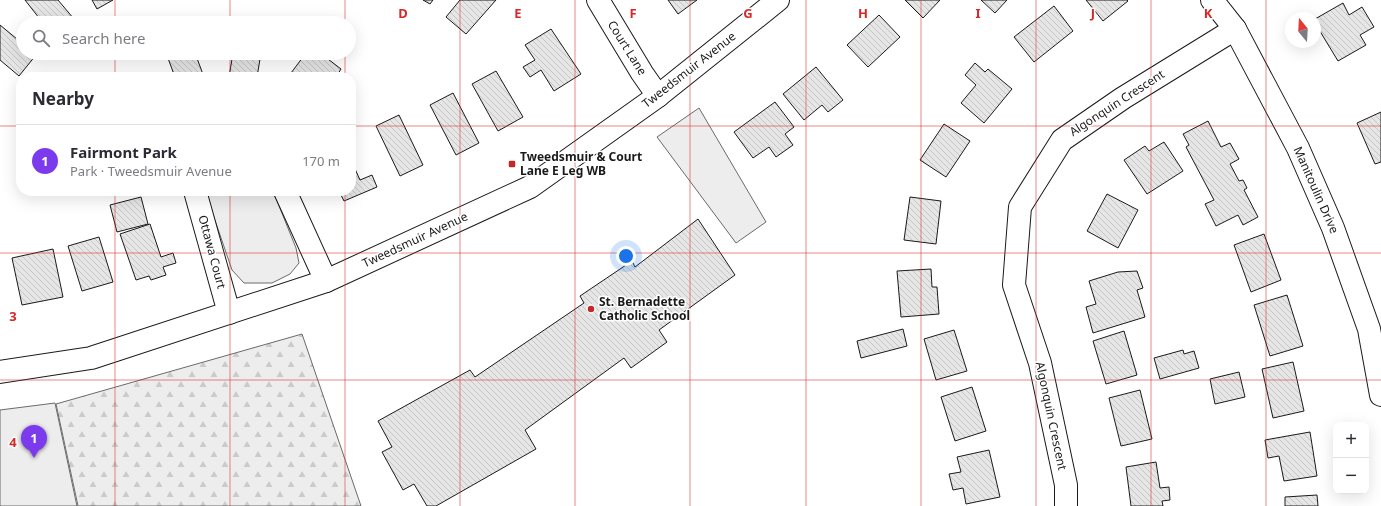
<!DOCTYPE html>
<html lang="en">
<head>
<meta charset="utf-8">
<style>
  :root { --surface:#fff; --page:#f2f2f3; --text:#2b2b33; --muted:#7c7c81; --line:#e1e1e2; --accent:#7c3aed }
  body { margin:0; font-family:"Noto Sans",sans-serif; background:var(--page); color:var(--text) }
  .controls { position:absolute; right:12px; bottom:12px; display:grid; overflow:hidden; border-radius:8px; box-shadow:0 4px 16px #0002 }
  .controls button { width:36px; height:36px; display:grid; place-items:center; padding:0; border:0; border-bottom:1px solid var(--line); background:var(--surface); color:var(--text); font:20px sans-serif }
  .compass { position:absolute; left:1285px; top:12px; width:36px; height:36px; border-radius:50%; background:var(--surface); box-shadow:0 4px 16px #0002; rotate:342deg }
  .you { position:absolute; left:626px; top:256px; width:14px; height:14px; margin:-10px; border:3px solid #fff; border-radius:50%; background:#1a73e8; box-shadow:0 0 0 6px #1a73e833 }
  .badge { display:grid; place-items:center; width:26px; height:26px; border-radius:50%; background:var(--accent); color:#fff; font-size:13px; font-weight:700 }
  .pin { position:absolute; translate:-50% -33px; filter:drop-shadow(0 1px 2px #0008) }
  .pin::after { content:''; position:absolute; top:21px; width:14px; height:12px; background:inherit; clip-path:polygon(0 0,100% 0,50% 100%) }
  .list { margin:0; padding:0; list-style:none }
  h2 { display:flex; justify-content:space-between; align-items:center; height:52px; margin:0; padding:0 16px; font-size:17px }
  h2 small { font-size:13px; font-weight:400; color:var(--muted) }
  .list li { display:grid; grid-template-columns:26px 1fr auto; gap:12px; align-items:center; box-sizing:border-box; height:72px; padding:0 16px; border-top:1px solid var(--line) }
  .list b { display:block; font-size:15px; white-space:nowrap }
  .list p { margin:0; font-size:13px; white-space:nowrap; color:var(--muted) }
  .list em { font-size:13px; font-style:normal; color:var(--muted) }
  .icon { flex:none; width:22px; height:22px; fill:none; stroke:currentColor; stroke-width:2; stroke-linecap:round; stroke-linejoin:round }
  .map { position:relative; flex:none; width:1381px; height:506px; overflow:hidden }
  .search { position:absolute; background:var(--surface); box-shadow:0 4px 16px #0002; left:16px; top:16px; width:340px; height:44px; display:flex; align-items:center; gap:10px; box-sizing:border-box; padding:0 14px; border-radius:22px; color:var(--muted); font-size:15px }
  .panel { position:absolute; background:var(--surface); box-shadow:0 4px 16px #0002; left:16px; top:72px; width:340px; height:124px; border-radius:16px }
  .map>svg:first-child { display:block }
  .built { fill:#ededed; stroke:#6a6a6a }
  .forest { fill:url(#forest-firs); stroke:#6a6a6a }
  .building { fill:url(#building-back-hatch); stroke:#1a1a1a }
  .lines { fill:none; stroke-linecap:round; stroke-linejoin:round }
  .street-casing { stroke:#1a1a1a; stroke-width:24 }
  .secondary-casing { stroke:#1a1a1a; stroke-width:24 }
  .street { stroke:#fff; stroke-width:22 }
  .secondary { stroke:#fff; stroke-width:22 }
  .grid { fill:none; stroke:#d62828; stroke-width:1; stroke-opacity:0.55 }
  .poi-dot { fill:#c62828; stroke:#fff; stroke-width:1.5 }
  .labels { text-anchor:middle; stroke-width:3; stroke-linejoin:round; paint-order:stroke }
  .street-label { font-size:12px; fill:#1a1a1a; stroke:#fff }
  .poi-label { font-size:12px; font-weight:bold; fill:#1a1a1a; stroke:#fff; text-anchor:start }
  .grid-label { font-size:13px; text-anchor:middle; font-weight:bold; fill:#d62828; stroke:#fff; stroke-width:3; stroke-linejoin:round; paint-order:stroke }
</style>
</head>
<body>
<div class="map">
<svg width="1381" height="506" viewBox="0 0 1381 506">
  <defs>
    <pattern id="forest-firs" width="22" height="20" patternUnits="userSpaceOnUse"><rect width="22" height="20" fill="#ededed"/><path d="M5 1l3.5 6h-7zM16 11l3.5 6h-7z" fill="#cbcbcb"/></pattern>
    <pattern id="building-back-hatch" width="6" height="6" patternUnits="userSpaceOnUse"><rect width="6" height="6" fill="#e6e6e6"/><path d="M-1 5l2 2M0 0l6 6M5-1l2 2" fill="none" stroke="#c5c5c5"/></pattern>
  </defs>
  <rect width="100%" height="100%" fill="#fff"/>
  <!-- built -->
  <g class="built">
    <path d="M699,108L766,222L736,243L657,137Z"/>
    <path d="M205,191H273L296,248L299,263L290,274L272,283H244L232,270Z"/>
    <path d="M55,403L77,506H0V410Z"/>
  </g>
  <!-- forest -->
  <path class="forest" d="M302,334L361,506H78L56,404Z"/>
  <!-- building -->
  <g class="building">
    <path d="M25,0H58L74,19L69,23H43Z"/>
    <path d="M92,0H113L97,9Z"/>
    <path d="M423,0H433L430,4Z"/>
    <path d="M460,0H496L466,34L446,17Z"/>
    <path d="M668,0H697L678,14Z"/>
    <path d="M905,0H940L923,18Z"/>
    <path d="M981,0H1007L995,13Z"/>
    <path d="M1086,0H1127L1128,1L1103,21Z"/>
    <path d="M1343,3L1349,15L1362,7L1374,27L1360,35L1366,45L1338,61L1315,23V19Z"/>
    <path d="M1054,6L1073,31L1034,62L1014,37Z"/>
    <path d="M879,15L900,37L868,67L847,45Z"/>
    <path d="M0,25L23,44V53H34L36,55L19,76L0,60Z"/>
    <path d="M551,29L581,74L554,91L541,70L530,77L523,67L535,60L525,45Z"/>
    <path d="M166,53H195L204,77H175Z"/>
    <path d="M233,53H261L257,77H229Z"/>
    <path d="M306,53H320L341,69L336,77H288Z"/>
    <path d="M975,63L985,72L988,69L1012,89L984,123L961,103L976,85L965,75Z"/>
    <path d="M816,67L843,100L828,112L822,105L804,120L783,94Z"/>
    <path d="M496,71L523,117L498,131L472,84Z"/>
    <path d="M453,93L479,143L456,155L430,105Z"/>
    <path d="M775,102L794,127L785,134L793,145L776,157L769,147L753,158L734,132Z"/>
    <path d="M1381,112V162L1375,164L1357,123Z"/>
    <path d="M399,115L423,165L400,176L376,126Z"/>
    <path d="M1208,121L1221,147L1230,143L1239,159L1230,164L1239,181L1243,180L1247,188L1244,190L1258,217L1243,225L1238,215L1216,226L1205,204L1214,200L1186,147L1189,145L1183,134Z"/>
    <path d="M944,124L970,141L946,177L920,160Z"/>
    <path d="M1164,142L1183,171L1147,194L1124,160L1145,146L1149,151Z"/>
    <path d="M351,160L360,180L372,175L377,187L344,201L339,191H351Z"/>
    <path d="M1107,194L1138,210L1118,248L1087,231Z"/>
    <path d="M141,197L148,224L117,232L110,205Z"/>
    <path d="M910,197L941,201L936,244L904,240Z"/>
    <path d="M698,219L735,275L659,330L667,342L631,368L624,358L525,430L536,449L436,506H427L414,484L403,490L382,452L392,447L378,421L470,370L475,377L584,303L580,296L632,261L635,267Z"/>
    <path d="M150,224L161,257L173,253L176,263L163,267L166,275L151,280L149,276L136,280L120,234Z"/>
    <path d="M1264,234L1281,280L1251,292L1234,245Z"/>
    <path d="M99,237L113,282L82,291L68,246Z"/>
    <path d="M53,249L63,297L22,305L12,258Z"/>
    <path d="M931,269L932,287H937L939,314L901,317L897,271Z"/>
    <path d="M1137,271L1143,288L1137,290L1145,317L1093,333L1086,307L1096,304L1089,281L1118,272Z"/>
    <path d="M1287,295L1303,346L1270,356L1254,305Z"/>
    <path d="M903,329L907,346L861,358L857,341Z"/>
    <path d="M954,330L967,371L936,380L924,339Z"/>
    <path d="M1124,331L1137,375L1106,384L1093,341Z"/>
    <path d="M1183,350L1184,354L1194,351L1199,368L1160,379L1154,358Z"/>
    <path d="M1293,362L1304,411L1273,418L1262,369Z"/>
    <path d="M1239,372L1245,397L1215,404L1210,379Z"/>
    <path d="M972,387L986,431L955,441L941,397Z"/>
    <path d="M1140,390L1152,439L1121,446L1109,398Z"/>
    <path d="M1310,432L1317,476L1284,481L1279,456L1268,458L1265,440Z"/>
    <path d="M989,450L1000,497L966,504L963,488L953,490L949,474L961,472L957,457Z"/>
    <path d="M1156,462L1160,488L1169,487L1170,500L1162,501L1163,506H1131L1126,467Z"/>
    <path d="M1317,495L1318,506H1285V497Z"/>
  </g>
  <g class="lines">
    <defs>
      <g id="street">
        <path d="M598,0L642,73L658,96"/>
        <path d="M195,191L229,313"/>
        <path d="M285,191L326,281"/>
        <path d="M1066,506V485L1040,363L1014,285L1020,207L1062,140L1123,98L1235,29"/>
      </g>
      <g id="secondary">
        <path d="M1212,0L1235,29L1298,148L1333,228L1369,329L1381,395"/>
        <path d="M0,372L91,358L326,281L530,187L658,96L778,0"/>
      </g>
    </defs>
    <!-- street casing -->
    <use href="#street" class="street-casing"/>
    <!-- secondary casing -->
    <use href="#secondary" class="secondary-casing"/>
    <!-- street -->
    <use href="#street" class="street"/>
    <!-- secondary -->
    <use href="#secondary" class="secondary"/>
  </g>
  <!-- grid -->
  <path class="grid" d="M115,0V23M230,0V23M345,0V23M460,0V506M575,0V506M690,0V506M806,0V506M921,0V506M1036,0V506M1151,0V506M1266,0V506M115,53V77M230,53V77M345,53V77M0,126H21M351,126H1381M115,191V506M230,191V506M345,191V506M0,253H1381M0,380H1381"/>
  <!-- markers -->
  <g class="poi-dot">
    <rect x="508" y="160" width="8" height="8" rx="2"/>
    <circle cx="591" cy="309" r="4"/>
  </g>
  <g class="labels">
    <!-- street labels -->
    <g class="street-label">
      <text transform="translate(627 48) rotate(58)" y="4">Court Lane</text>
      <text transform="translate(689 70) rotate(-38)" y="4">Tweedsmuir Avenue</text>
      <text transform="translate(1117 103) rotate(-33)" y="4">Algonquin Crescent</text>
      <text transform="translate(1316 190) rotate(66)" y="4">Manitoulin Drive</text>
      <text transform="translate(415 240) rotate(-25)" y="4">Tweedsmuir Avenue</text>
      <text transform="translate(212 252) rotate(75)" y="4">Ottawa Court</text>
      <text transform="translate(1051 416) rotate(78)" y="4">Algonquin Crescent</text>
    </g>
    <!-- poi labels -->
    <g class="poi-label">
      <text x="520" y="161">Tweedsmuir &amp; Court<tspan x="520" dy="14">Lane E Leg WB</tspan></text>
      <text x="599" y="306">St. Bernadette<tspan x="599" dy="14">Catholic School</tspan></text>
    </g>
  </g>
  <g class="grid-label">
    <text x="403" y="18">D</text>
    <text x="518" y="18">E</text>
    <text x="633" y="18">F</text>
    <text x="748" y="18">G</text>
    <text x="863" y="18">H</text>
    <text x="978" y="18">I</text>
    <text x="1093" y="18">J</text>
    <text x="1208" y="18">K</text>
    <text x="13" y="321">3</text>
    <text x="13" y="447">4</text>
  </g>
</svg>
<div class="controls">
<button>+</button>
<button>−</button>
</div>
<svg class="compass" viewBox="-18 -18 36 36"><path d="M0-13l5 13h-10z" fill="#e53935"/><path d="M0 13l5-13h-10z" fill="#7c7c81"/></svg>
<div class="you"></div>
<div class="pin badge" style="left:34px;top:458px">1</div>
<div class="search"><svg class="icon" aria-label="search" viewBox="0 0 24 24"><circle cx="10" cy="10" r="6"/><path d="M15 15l6 6"/></svg>Search here</div>
<section class="panel">
<h2>Nearby<small></small></h2>
<ul class="list">
<li><span class="badge">1</span><div><b>Fairmont Park</b><p>Park · Tweedsmuir Avenue</p></div><em>170 m</em></li>
</ul>
</section>
</div>
</body>
</html>
